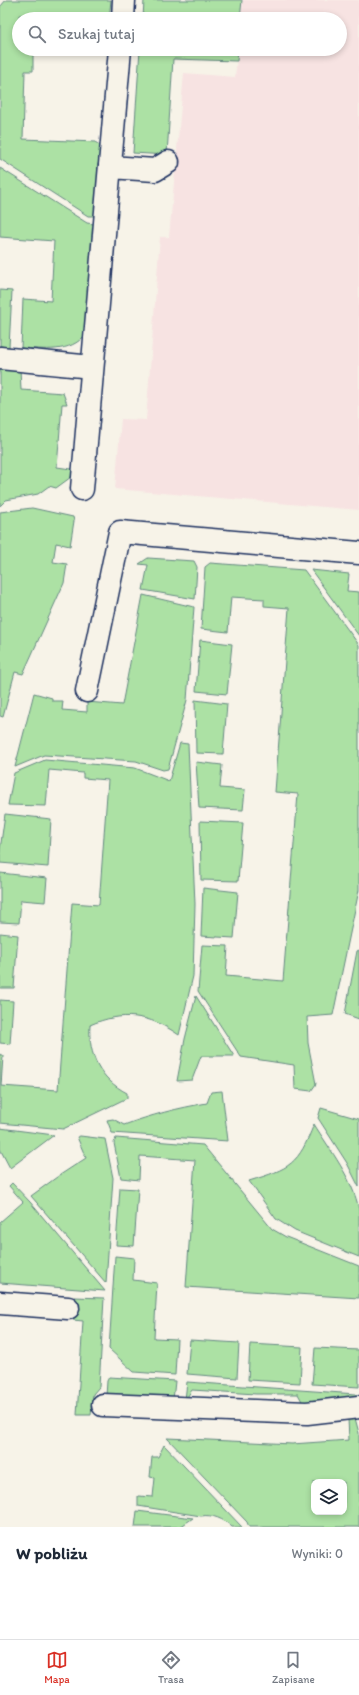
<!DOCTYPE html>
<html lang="pl">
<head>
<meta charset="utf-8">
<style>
  :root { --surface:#fff; --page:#f2f2f3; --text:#1f2937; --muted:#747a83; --line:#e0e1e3; --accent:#d93025 }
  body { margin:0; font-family:Itim,sans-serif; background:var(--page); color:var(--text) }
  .controls { position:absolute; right:12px; bottom:12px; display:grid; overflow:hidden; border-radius:8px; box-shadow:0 2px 6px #0003 }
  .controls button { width:36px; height:36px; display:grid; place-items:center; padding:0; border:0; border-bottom:1px solid var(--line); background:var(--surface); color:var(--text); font:20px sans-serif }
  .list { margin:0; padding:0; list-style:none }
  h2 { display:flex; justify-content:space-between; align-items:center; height:52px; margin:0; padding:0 16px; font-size:17px }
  h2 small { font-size:13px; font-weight:400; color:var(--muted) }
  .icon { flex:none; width:22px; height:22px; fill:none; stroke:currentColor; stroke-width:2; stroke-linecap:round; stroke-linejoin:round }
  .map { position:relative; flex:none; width:359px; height:1527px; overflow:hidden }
  .search { position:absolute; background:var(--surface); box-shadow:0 2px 6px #0003; left:12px; right:12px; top:12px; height:44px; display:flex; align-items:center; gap:10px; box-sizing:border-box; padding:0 14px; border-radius:22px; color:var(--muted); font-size:15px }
  .sheet { height:112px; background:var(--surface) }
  nav { display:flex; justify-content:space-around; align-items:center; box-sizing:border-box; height:56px; border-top:1px solid var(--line); background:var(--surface); font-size:11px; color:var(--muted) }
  nav a { display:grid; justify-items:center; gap:2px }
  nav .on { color:var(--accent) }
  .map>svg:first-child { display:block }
  .built { fill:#f7e3e2 }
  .green { fill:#ace1a4; stroke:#648881; fill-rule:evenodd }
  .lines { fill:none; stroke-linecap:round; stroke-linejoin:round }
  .minor-casing { stroke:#1b2f5e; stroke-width:25 }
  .minor { stroke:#f7f3e8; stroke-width:22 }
</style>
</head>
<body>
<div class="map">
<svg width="359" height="1527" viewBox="0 0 359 1527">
  <rect width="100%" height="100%" fill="#f7f3e8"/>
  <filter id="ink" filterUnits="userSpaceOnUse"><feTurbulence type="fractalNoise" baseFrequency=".025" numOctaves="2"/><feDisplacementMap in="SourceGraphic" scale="8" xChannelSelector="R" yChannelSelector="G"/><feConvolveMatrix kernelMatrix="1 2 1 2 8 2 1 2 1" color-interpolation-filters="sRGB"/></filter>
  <g filter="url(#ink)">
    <!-- built -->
    <path class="built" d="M242,0H359V510L115,489L121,419L146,420L160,237H169L184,73L235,77L238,49H340V19H240Z"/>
    <!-- green -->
    <g class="green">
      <path d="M6,0H111L109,19H80V15H19V49L33,53V71H25L23,139L95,142L101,146L96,216H88L0,159V7Z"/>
      <path d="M144,0H242L240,19H143Z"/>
      <path d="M140,49H238L237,61L173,59L167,155L133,153Z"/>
      <path d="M0,168L87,223L94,224L86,334C70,354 44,349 21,348L23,299L51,301L54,241L0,237Z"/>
      <path d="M0,290L12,291L9,347L0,346Z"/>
      <path d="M0,366L20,368L21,390L63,393L67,404H62L57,467L78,470V472L56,488L49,486L38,494L6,500L0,506Z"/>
      <path d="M32,508L73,517L74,521L70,546L56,543L53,562L67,564L64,583L23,674L15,672L3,717L0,716V512Z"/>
      <path d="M148,558L194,561L197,567L195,599L143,590L148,565L139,564Z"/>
      <path d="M210,563L304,570L359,645V890L333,1015L307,1017L308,1043L316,1084L311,1091L295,1089L294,1065L241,1057L198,991L202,945L228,946L226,976L283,981L298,794L275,792L289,608L264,606V599L231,597L228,632L201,629L205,567Z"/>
      <path d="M311,570L349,574L347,591L359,592V636Z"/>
      <path d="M143,595L194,607L187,700L168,769L163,770L136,761L44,755L15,767L34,693L52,698V701H63L62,710L87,712V702L122,705Z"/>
      <path d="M200,640L232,644L227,694L196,691Z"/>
      <path d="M195,700L227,704L223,754L196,753Z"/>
      <path d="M180,743L188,744L195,904L193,976L179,1035C149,1014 122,1011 90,1025C88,1055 100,1079 127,1093V1098L63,1129L0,1123V1054L3,1056L1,1086L58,1090L72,903L99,905L108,780L83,778V773L49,770L46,806L8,805L14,773L45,760L135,768L169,781Z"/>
      <path d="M196,762L222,765L220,788L245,790L243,810L199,808Z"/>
      <path d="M5,814L51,819L48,867L0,863V850Z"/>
      <path d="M200,821L243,823L238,881L201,880Z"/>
      <path d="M0,873L47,878L45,902L21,900L19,923L0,922Z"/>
      <path d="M203,888L238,892L234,938L201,936Z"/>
      <path d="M0,933L18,935L14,988H0Z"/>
      <path d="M359,950V1019L345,1014L357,951Z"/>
      <path d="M196,996L234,1056H201L192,1080L177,1081L185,1039Z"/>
      <path d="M0,1000L13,1001L10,1044L0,1043Z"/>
      <path d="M222,1091L228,1141L112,1133L107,1120L113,1119L124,1125C151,1115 178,1108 207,1103L211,1092Z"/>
      <path d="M321,1108L359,1119V1187L347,1163L318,1118Z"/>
      <path d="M314,1124C330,1150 353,1179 359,1210C359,1224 359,1242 359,1257L295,1231L276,1219L249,1181C291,1168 298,1165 314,1124Z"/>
      <path d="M0,1128L54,1135L10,1168L0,1149Z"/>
      <path d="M80,1136L105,1139L113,1178L106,1283L31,1196L57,1177L86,1158L77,1137Z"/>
      <path d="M116,1138L203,1145L272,1229L286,1237L359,1266V1298L186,1287L195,1160L140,1156L139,1180L121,1178L114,1143Z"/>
      <path d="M12,1183L30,1202L105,1291L0,1283V1222L23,1202L9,1186Z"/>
      <path d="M120,1188L138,1189L134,1246L116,1245Z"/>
      <path d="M115,1256L134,1258L133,1280L157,1283L154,1338L177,1339L175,1375L134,1372L109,1349Z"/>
      <path d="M74,1297L104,1298L99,1387L93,1394L91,1415H77L83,1321L73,1320Z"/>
      <path d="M190,1340L239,1343L237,1378L187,1374Z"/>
      <path d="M250,1344L302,1347L300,1383L248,1380Z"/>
      <path d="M315,1348L359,1350V1387L312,1384Z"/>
      <path d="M109,1377L175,1381L173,1400L106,1396L107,1381Z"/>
      <path d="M187,1382L356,1394L359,1398L304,1405L298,1394H256L192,1390L185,1400Z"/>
      <path d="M355,1418L359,1433V1527H249L247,1522L167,1438L292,1444L349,1440L348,1419ZM314,1482H344V1512H314Z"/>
      <path d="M164,1445L242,1527H232C224,1519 212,1514 201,1516L138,1506V1496L153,1497L155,1478L150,1477L152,1457H158Z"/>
      <path d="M137,1511L193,1518L180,1527H135Z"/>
    </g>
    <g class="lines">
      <defs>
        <g id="minor">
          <path d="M123,19L124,0"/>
          <path d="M110,167L155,170L168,162"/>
          <path d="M0,358L92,367"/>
          <path d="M82,489L120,49"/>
          <path d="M87,691L120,532L359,553"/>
          <path d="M0,1303L68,1308"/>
          <path d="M103,1405L307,1413L359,1407"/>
        </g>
      </defs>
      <!-- minor casing -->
      <use href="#minor" class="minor-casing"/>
      <!-- minor -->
      <use href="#minor" class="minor"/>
    </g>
  </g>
</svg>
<div class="controls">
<button><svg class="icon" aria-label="layers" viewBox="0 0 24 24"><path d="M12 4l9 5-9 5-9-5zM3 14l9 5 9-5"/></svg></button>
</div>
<div class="search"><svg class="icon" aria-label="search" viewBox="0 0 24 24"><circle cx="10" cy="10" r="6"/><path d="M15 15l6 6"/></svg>Szukaj tutaj</div>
</div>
<section class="sheet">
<h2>W pobliżu<small>Wyniki: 0</small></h2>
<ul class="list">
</ul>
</section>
<nav>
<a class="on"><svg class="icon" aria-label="map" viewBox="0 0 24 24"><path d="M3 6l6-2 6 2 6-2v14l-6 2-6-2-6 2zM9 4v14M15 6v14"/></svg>Mapa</a>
<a><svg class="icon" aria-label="directions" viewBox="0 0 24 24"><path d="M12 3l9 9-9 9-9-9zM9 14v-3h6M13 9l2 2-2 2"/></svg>Trasa</a>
<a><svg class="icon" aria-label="saved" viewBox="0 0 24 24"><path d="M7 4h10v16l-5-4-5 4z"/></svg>Zapisane</a>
</nav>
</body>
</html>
